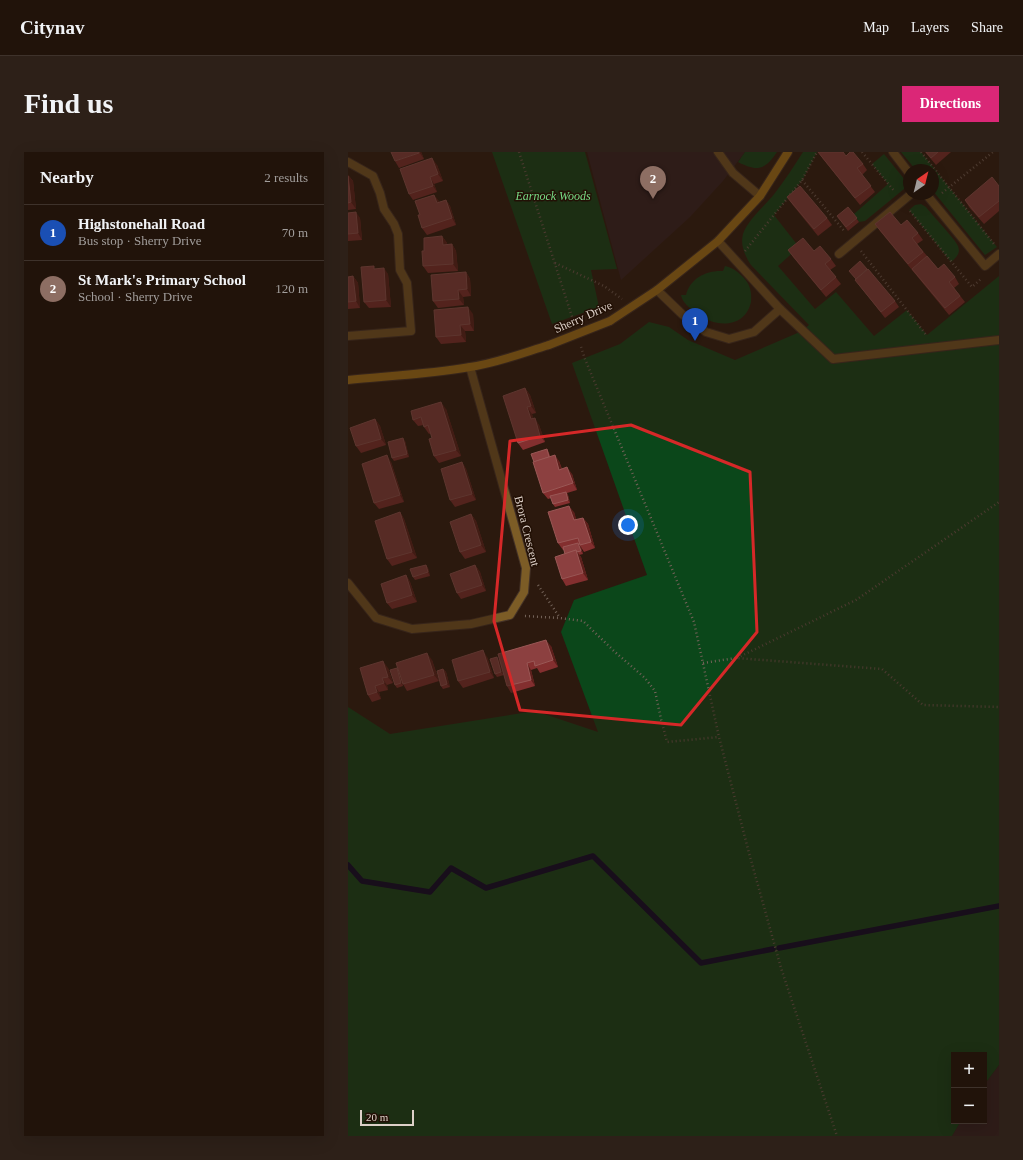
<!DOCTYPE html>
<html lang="en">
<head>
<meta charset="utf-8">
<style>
  :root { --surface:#21130a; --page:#2d2018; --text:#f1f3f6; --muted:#a29e9c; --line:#3e322b; --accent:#db2777 }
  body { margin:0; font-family:"Times New Roman",serif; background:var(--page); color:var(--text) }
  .controls { position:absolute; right:12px; bottom:12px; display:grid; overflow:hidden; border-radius:0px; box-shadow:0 4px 16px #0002 }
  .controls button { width:36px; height:36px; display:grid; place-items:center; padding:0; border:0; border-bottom:1px solid var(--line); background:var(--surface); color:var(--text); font:20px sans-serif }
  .compass { position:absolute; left:555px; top:12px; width:36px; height:36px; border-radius:50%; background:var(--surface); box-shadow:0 4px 16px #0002; rotate:35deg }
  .scale { position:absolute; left:12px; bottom:10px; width:54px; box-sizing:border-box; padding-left:4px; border:2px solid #ddd0c8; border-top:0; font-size:11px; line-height:14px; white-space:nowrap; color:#ddd0c8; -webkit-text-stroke:3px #221005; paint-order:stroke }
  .you { position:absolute; left:280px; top:373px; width:14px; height:14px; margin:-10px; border:3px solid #fff; border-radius:50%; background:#1a73e8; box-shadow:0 0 0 6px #1a73e833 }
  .badge { display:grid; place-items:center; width:26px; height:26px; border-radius:50%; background:var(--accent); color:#fff; font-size:13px; font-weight:700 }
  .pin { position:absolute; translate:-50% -33px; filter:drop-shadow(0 1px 2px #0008) }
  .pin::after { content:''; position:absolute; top:21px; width:14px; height:12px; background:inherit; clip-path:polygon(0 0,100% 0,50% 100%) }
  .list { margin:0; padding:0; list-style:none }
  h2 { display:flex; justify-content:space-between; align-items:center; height:52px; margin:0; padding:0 16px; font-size:17px }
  h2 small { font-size:13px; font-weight:400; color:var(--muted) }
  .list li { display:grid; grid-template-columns:26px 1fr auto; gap:12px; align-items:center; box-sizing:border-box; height:56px; padding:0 16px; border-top:1px solid var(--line) }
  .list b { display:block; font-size:15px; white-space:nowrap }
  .list p { margin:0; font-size:13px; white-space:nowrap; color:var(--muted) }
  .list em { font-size:13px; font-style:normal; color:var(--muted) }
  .map { position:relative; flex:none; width:651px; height:984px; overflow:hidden; border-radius:0px }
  header { display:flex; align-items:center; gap:24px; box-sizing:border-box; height:56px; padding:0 20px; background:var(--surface); border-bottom:1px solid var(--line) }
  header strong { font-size:19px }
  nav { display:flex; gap:22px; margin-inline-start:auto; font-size:14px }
  .intro { display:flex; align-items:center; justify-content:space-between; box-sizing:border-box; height:96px; padding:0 24px }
  h1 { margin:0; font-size:28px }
  .button { padding:10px 18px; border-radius:0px; background:var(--accent); color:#fff; font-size:14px; font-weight:700 }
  main { display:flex; gap:24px; padding:0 24px }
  aside { flex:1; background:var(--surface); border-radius:0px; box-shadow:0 4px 16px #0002 }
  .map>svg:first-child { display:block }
  .education { fill:#321f24 }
  .green { fill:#0b471a }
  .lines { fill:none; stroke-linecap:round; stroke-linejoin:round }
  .stream { stroke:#01002a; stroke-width:5.5 }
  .lane-casing { stroke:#453328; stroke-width:10 }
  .street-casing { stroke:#453328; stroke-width:10 }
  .secondary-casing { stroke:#453328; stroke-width:10 }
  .path { stroke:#736258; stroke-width:2.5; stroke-dasharray:1 3; stroke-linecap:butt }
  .lane { stroke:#7c5c26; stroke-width:8 }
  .street { stroke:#7c5c26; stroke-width:8 }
  .secondary { stroke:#b37e19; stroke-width:8 }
  .secondary-bridge-casing { stroke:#453328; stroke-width:10; stroke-linecap:butt }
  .secondary-bridge { stroke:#b37e19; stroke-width:8 }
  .wall { fill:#832f2f }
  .shaded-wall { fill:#5c1f1b }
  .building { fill:#8c4040; stroke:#995755 }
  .marked { fill:none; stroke:#d62828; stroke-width:3; stroke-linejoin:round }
  .labels { text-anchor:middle; stroke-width:3; stroke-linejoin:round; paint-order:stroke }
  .park-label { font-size:12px; font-style:italic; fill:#77dc86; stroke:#221005 }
  .street-label { font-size:12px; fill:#ddd0c8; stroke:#221005 }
</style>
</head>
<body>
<header>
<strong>Citynav</strong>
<nav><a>Map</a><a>Layers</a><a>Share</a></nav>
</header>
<div class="intro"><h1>Find us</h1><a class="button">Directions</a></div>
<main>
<aside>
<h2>Nearby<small>2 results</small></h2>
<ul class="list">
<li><span class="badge" style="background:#1a4fb4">1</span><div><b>Highstonehall Road</b><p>Bus stop · Sherry Drive</p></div><em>70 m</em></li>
<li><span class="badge" style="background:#8d6e63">2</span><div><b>St Mark's Primary School</b><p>School · Sherry Drive</p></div><em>120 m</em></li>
</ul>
</aside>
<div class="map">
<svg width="651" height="984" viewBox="0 0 651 984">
  <rect width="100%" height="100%" fill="#2c190e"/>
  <!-- education -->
  <g class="education">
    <path d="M239,0H397L375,29L342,65L273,128Z"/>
    <path d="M651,913V984H604L613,969H636V933Z"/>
  </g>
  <!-- green -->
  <g class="green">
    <path d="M144,0H237L269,117L243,118L251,155L204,172Z"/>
    <path d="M397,0H429C417,18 409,20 390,10Z"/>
    <path d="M455,0H469L455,27L426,63L451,95L430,114L467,157L488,140L526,184L559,158L579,183L651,124V913L636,933V903H606V969H613L604,984H0V555L42,582L187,559L250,580L213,480L226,448L299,423L224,211L272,192L301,170L321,175L340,188L387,208L454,179L461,173L403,113C397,104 392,93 395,82C400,67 418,53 427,41C437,28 446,14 455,0Z"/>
    <path d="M553,0H573L649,95L637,103L585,39V18H568Z"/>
    <path d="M536,2L557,28L558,33L556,37L517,69L511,70L506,62L540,32L524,12Z"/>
    <path d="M573,52L578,55C584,63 608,88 610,94C613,101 608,106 603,110L561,58L567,53Z"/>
    <path d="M377,114C385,116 389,119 395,125C402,132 404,140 403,150C397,177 366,176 349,161C342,156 335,152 333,143H338C342,126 359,118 375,119Z"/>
  </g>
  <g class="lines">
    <!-- stream -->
    <g class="stream">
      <path d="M0,713L14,729L82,740L103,716L138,736L245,704L353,811L425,797"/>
      <path d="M431,796L651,754"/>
    </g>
    <defs>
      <path id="lane" d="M370,0L385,21L412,44"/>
      <g id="street">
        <path d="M545,0L561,21"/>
        <path d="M0,10L25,24L32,41L36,57L46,72L50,82L52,118L59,131L63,179L0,184"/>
        <path d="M578,42L637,114L651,102"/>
        <path d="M370,89L432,157L485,207L651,188"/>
        <path d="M491,102L563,42"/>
        <path d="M309,138L335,163L358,180L381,187L406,180L432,157"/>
        <path d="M0,431L28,466L64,477L123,472L162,463L176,440L178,416L122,215"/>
      </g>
      <g id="secondary">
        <path d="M262,169L309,138L370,89L412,44L440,0"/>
        <path d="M0,228C40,224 82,222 122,215C149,211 175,201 201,193"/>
      </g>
    </defs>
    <!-- lane casing -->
    <use href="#lane" class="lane-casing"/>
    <!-- street casing -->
    <use href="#street" class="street-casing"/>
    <!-- secondary casing -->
    <use href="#secondary" class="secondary-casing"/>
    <!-- path -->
    <g class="path">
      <path d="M171,0L226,171"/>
      <path d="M514,0L547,40"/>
      <path d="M573,0L646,92"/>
      <path d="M454,28L497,80"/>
      <path d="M594,41L645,0"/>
      <path d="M562,59L624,135L634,126"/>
      <path d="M397,99L454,28L469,0"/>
      <path d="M513,99L579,184"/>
      <path d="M207,111L256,134L274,147"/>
      <path d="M233,195L237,207L346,470L371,585L401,701L433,816L489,984"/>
      <path d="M190,433L212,466"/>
      <path d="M177,464L212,466L235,469L267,500L297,526L307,539L313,567L319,590L371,585"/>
      <path d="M389,506L508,448L651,350"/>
      <path d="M355,511L388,506L534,517L575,553L651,555"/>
    </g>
    <!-- lane -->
    <use href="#lane" class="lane"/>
    <!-- street -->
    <use href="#street" class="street"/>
    <!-- secondary -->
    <use href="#secondary" class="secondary"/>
    <defs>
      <path id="secondary-bridge" d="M201,193L262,169"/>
    </defs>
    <!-- secondary-bridge casing -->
    <use href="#secondary-bridge" class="secondary-bridge-casing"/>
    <!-- secondary-bridge -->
    <use href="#secondary-bridge" class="secondary-bridge"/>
  </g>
  <!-- wall -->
  <g class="wall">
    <path d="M73,0L76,7L51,16L47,9Z"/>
    <path d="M470,0L498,4L515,12L519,18L514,23L527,40L512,53L475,7Z"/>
    <path d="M577,0H603L588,13Z"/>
    <path d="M89,13L95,29L86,32L89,40L65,48L61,42Z"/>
    <path d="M0,23L5,29L8,57L0,58Z"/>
    <path d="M651,34V59L636,72L621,55L617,48Z"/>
    <path d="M439,45L479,66L484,73L470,84L444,52Z"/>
    <path d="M98,48L102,54L108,73L79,83L74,76L72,63L91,50Z"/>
    <path d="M500,55L511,70L500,79L489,64Z"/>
    <path d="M0,61L12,66L14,88L0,89Z"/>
    <path d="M527,72L553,73L570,81L575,88L569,92L590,117L607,125L611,132L606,136L617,150L601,163L532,79Z"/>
    <path d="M94,84L99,91V93L104,92L108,99L110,119L80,121L75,114L76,99Z"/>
    <path d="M440,98L466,99L483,107L488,114L482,118L493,132L478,145L445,105Z"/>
    <path d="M28,117L40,122L43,155L21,156L16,150Z"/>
    <path d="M501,119L547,149L551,155L537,166L512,134L507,128L508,127Z"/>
    <path d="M118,120L122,127L123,144L115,145L116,153L90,156L85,149Z"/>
    <path d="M0,124V125L5,124L10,131L12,156L0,157Z"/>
    <path d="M125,162L126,179H117L118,190L93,192L88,185Z"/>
    <path d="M177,236L182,243L188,261L184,262L185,267L191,273L197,290L175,298L170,291Z"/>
    <path d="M98,257L113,304L91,311L86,304L84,286L83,281L81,282L76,275V273L70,274L65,268Z"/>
    <path d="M27,267L32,274L38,293L13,301L8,294Z"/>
    <path d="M57,289L61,305L46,309L44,306Z"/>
    <path d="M199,297L201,301L202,304L211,309L214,317L224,322L229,338L219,341L220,343L222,351L207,355L205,352L203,346L200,347L195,341Z"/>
    <path d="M43,310L56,350L31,357L26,351Z"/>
    <path d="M114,310L118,317L128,348L107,355L102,348Z"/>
    <path d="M52,360L56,367L69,406L44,414L39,407Z"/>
    <path d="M226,360L228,368L235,366L240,372L247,396L236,400L233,395L235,402L231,403L233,405L240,428L218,434L214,427L217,402L216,398H215L210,391Z"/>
    <path d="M123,362L128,369L138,400L117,407L112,400Z"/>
    <path d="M78,413L80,416L82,424L67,428L65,425Z"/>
    <path d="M127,413L132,420L138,439L113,447L109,441Z"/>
    <path d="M58,423L62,430L69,450L44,457L39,451Z"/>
    <path d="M203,494L210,515L192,521L189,516L183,518L187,534L163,541L159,534L150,502Z"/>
    <path d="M139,505L146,526L115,536L110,529Z"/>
    <path d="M84,508L91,529L59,539L55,532V534L49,536L47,533L49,516L51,519Z"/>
    <path d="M151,508L156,523L149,525L147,522Z"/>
    <path d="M40,516L45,531L39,533L40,538L31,540L33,547L24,550L20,543Z"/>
    <path d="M95,517L98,520L102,535L95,537L93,534Z"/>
  </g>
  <!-- shaded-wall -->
  <g class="shaded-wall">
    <path d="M71,0H73L76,7Z"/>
    <path d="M84,6L89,13L95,29L90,22Z"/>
    <path d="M0,23L5,29L8,57L3,50Z"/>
    <path d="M82,25L86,32L89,40L85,34Z"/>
    <path d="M86,43L91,49L94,58L89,51Z"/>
    <path d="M98,48L102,54L108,73L104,66Z"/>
    <path d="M8,60L12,66L14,88L10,81Z"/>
    <path d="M94,84L99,91L100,100L95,93Z"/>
    <path d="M104,92L108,99L110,119L105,112Z"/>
    <path d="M36,116L40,122L43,155L38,148Z"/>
    <path d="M118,120L122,127L123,144L119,137Z"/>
    <path d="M5,124L10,131L12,156L8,149Z"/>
    <path d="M110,138L115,145L116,153L111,147Z"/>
    <path d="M120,155L125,162L126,179L122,172Z"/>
    <path d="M112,173L117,179L118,190L113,183Z"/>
    <path d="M177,236L182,243L188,261L183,254Z"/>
    <path d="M93,250L98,257L113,304L108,298Z"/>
    <path d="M179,255L184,262L188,274L183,267Z"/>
    <path d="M187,266L191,273L197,290L192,284Z"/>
    <path d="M27,267L32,274L38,293L33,287Z"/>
    <path d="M55,286L57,289L61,305L59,302Z"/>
    <path d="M39,303L43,310L56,350L52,343Z"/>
    <path d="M207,303L211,309L216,325L211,318Z"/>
    <path d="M114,310L118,317L128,348L124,342Z"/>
    <path d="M219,315L224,322L229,338L225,331Z"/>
    <path d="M218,340L220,343L222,351L220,348Z"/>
    <path d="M221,354L226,360L231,375L226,368Z"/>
    <path d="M52,360L56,367L69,406L64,400Z"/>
    <path d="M123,362L128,369L138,400L133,393Z"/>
    <path d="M235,366L240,372L247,396L243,390Z"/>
    <path d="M230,391L233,395L235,402L233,399Z"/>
    <path d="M228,398L233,405L240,428L235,421Z"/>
    <path d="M78,413L80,416L82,424L80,420Z"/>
    <path d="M127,413L132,420L138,439L134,433Z"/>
    <path d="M58,423L62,430L69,450L64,443Z"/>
    <path d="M198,488L203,494L210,515L205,508Z"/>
    <path d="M135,498L139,505L146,526L142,520Z"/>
    <path d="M79,501L84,508L91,529L86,523Z"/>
    <path d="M149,505L151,508L156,523L153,520Z"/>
    <path d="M35,509L40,516L45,531L40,525Z"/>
    <path d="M179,511L183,518L187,534L183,528Z"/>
    <path d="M49,516L51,519L55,534L53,531Z"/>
    <path d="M95,517L98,520L102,535L99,532Z"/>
    <path d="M34,526L39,533L40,538L36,531Z"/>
    <path d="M27,534L31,540L33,547L29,540Z"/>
  </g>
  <!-- building -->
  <g class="building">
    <path d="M43,0H71V1L47,9Z"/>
    <path d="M470,0H495L498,4L502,0H505L515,12L509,16L523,34L507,46Z"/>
    <path d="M578,0H590L583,6Z"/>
    <path d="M84,6L90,22L82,25L85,34L61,42L52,17Z"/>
    <path d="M0,24L3,50L0,51Z"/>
    <path d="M644,25L651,34V49L631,65L617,48Z"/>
    <path d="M452,34L479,66L466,77L439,45Z"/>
    <path d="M86,43L89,51L98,48L104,66L74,76L70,63H72L67,49Z"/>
    <path d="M500,55L509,66L498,75L489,64Z"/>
    <path d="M8,60L10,81L0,82V61Z"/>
    <path d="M542,60L553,73L559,68L570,81L564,86L575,100L560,112L527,72Z"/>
    <path d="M94,84L95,93L104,92L105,112L75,114L74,99H76V86Z"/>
    <path d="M455,86L466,99L472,94L483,107L477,112L488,125L473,138L440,98Z"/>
    <path d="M579,104L590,117L596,112L607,125L601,130L612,144L597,156L564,117Z"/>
    <path d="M512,109L519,117L508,127L501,119Z"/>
    <path d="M26,114V117L36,116L38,148L16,150L13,115Z"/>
    <path d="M520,117L547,149L533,160L507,128Z"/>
    <path d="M118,120L119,137L110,138L111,147L85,149L83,123Z"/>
    <path d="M5,124L8,149L0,150V125Z"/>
    <path d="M120,155L122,172L112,173L113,183L88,185L86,158Z"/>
    <path d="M177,236L183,254L179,255L183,267L187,266L192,284L170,291L155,244Z"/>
    <path d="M93,250L108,298L86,304L81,287L84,286L80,273L76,275L73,265L65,268L63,259Z"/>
    <path d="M27,267L33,287L8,294L2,276Z"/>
    <path d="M55,286L59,302L44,306L40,290Z"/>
    <path d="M199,297L201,305L186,310L183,302Z"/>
    <path d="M39,303L52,343L26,351L14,312Z"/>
    <path d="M207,303L211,318L219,315L225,331L195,341L185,310Z"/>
    <path d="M114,310L124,342L102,348L93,317Z"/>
    <path d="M218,340L220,348L205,352L202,344Z"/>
    <path d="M221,354L226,368L235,366L243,390L232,393L230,386L210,391L200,360Z"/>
    <path d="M52,360L64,400L39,407L27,369Z"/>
    <path d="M123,362L133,393L112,400L102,370Z"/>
    <path d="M230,391L233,399L228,400V398L217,402L215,395Z"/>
    <path d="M228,398L235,421L214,427L207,405Z"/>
    <path d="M78,413L80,420L65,425L62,417Z"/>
    <path d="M127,413L134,433L109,441L102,422Z"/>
    <path d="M58,423L64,443L39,451L33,432Z"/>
    <path d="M198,488L205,508L187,514L186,509L179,511L183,528L159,534L150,502Z"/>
    <path d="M135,498L142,520L110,529L104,508Z"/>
    <path d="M79,501L86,523L55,532L48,511Z"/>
    <path d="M149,505L153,520L147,522L142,507Z"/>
    <path d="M35,509L40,525L34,526L36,531L27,534L29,540L20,543L12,516Z"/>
    <path d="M49,516L53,531L47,533L42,518Z"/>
    <path d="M95,517L99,532L93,534L89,519Z"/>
  </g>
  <!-- marked area -->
  <path d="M0 0H651V984H0ZM283,273L402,320L409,480L333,573L172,558L146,469L162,289Z" fill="#2c190e" fill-opacity=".55" fill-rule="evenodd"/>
  <path class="marked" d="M283,273L402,320L409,480L333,573L172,558L146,469L162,289Z"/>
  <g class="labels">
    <!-- park labels -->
    <g class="park-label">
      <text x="205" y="48">Earnock Woods</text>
    </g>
    <!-- street labels -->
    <g class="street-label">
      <text transform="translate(235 165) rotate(-24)" y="4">Sherry Drive</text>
      <text transform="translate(179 379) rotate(76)" y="4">Brora Crescent</text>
    </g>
  </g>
</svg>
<div class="controls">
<button>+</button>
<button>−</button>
</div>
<svg class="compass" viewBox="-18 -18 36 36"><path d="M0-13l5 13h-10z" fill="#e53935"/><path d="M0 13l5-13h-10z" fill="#a29e9c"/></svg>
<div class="scale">20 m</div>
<div class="you"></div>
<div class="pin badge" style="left:347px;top:189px;background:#1a4fb4">1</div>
<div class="pin badge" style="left:305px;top:47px;background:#8d6e63">2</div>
</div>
</main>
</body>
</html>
